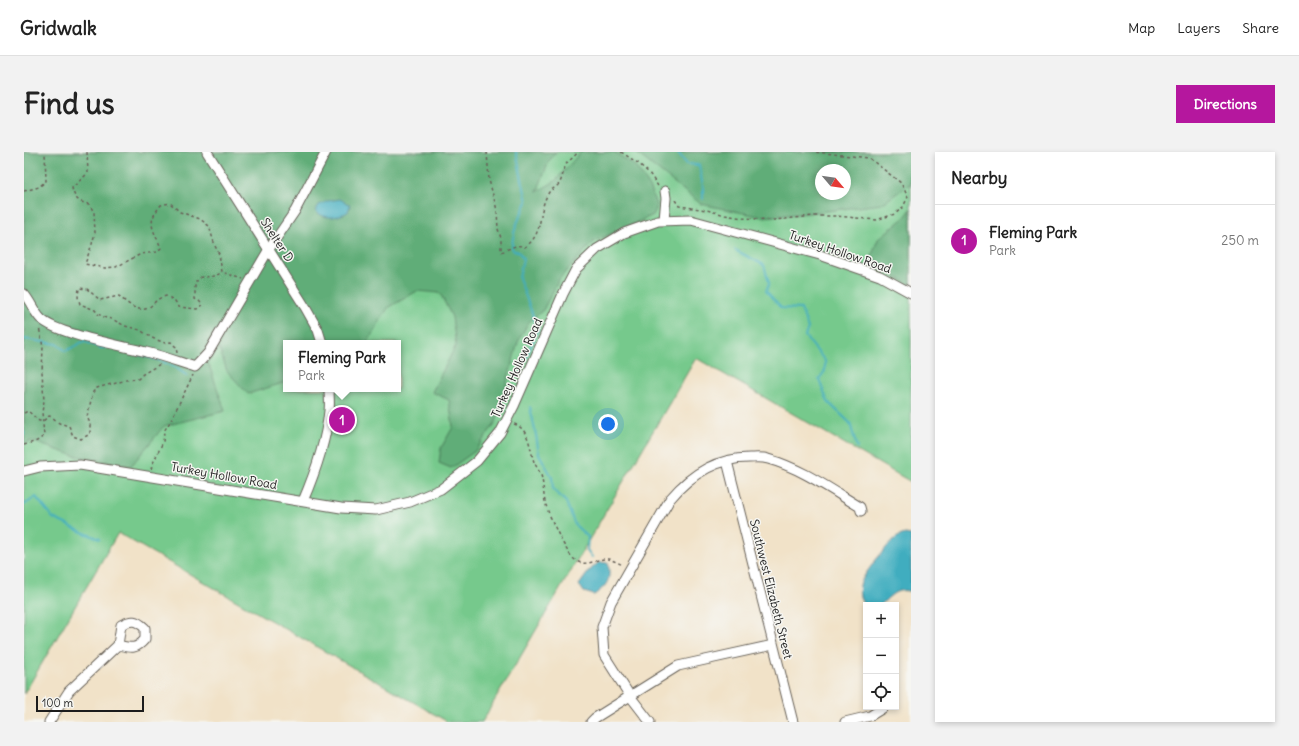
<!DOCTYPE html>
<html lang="en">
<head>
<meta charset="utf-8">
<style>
  :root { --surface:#fff; --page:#f2f2f2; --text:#222; --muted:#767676; --line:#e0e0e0; --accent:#b5179e }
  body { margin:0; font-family:Delius,sans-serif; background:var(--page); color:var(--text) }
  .controls { position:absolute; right:12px; bottom:12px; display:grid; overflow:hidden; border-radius:0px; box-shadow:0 2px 6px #0003 }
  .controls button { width:36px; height:36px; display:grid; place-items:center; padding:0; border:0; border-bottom:1px solid var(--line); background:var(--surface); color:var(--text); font:20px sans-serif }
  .compass { position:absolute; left:791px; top:12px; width:36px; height:36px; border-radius:50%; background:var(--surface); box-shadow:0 2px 6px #0003; rotate:119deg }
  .scale { position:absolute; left:12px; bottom:10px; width:108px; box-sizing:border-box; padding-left:4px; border:2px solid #1c1c1c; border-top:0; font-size:11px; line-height:14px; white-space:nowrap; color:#1c1c1c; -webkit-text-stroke:3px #f6f6f2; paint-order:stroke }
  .you { position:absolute; left:584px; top:272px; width:14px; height:14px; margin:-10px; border:3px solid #fff; border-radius:50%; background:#1a73e8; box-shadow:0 0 0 6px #1a73e833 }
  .badge { display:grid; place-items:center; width:26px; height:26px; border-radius:50%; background:var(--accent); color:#fff; font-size:13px; font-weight:700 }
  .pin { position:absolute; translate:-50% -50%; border:2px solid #fff; box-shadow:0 1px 4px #0006 }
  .popup { position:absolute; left:259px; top:188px; width:118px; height:52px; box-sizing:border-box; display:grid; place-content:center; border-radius:0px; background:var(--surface); filter:drop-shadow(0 1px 3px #0005); font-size:13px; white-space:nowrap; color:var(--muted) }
  .popup b { font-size:15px; color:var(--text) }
  .popup::after { content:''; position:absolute; left:50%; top:100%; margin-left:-8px; border:8px solid transparent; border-top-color:var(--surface) }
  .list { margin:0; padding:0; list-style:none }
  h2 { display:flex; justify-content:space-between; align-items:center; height:52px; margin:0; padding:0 16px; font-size:17px }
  h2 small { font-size:13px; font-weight:400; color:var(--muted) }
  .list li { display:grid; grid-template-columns:26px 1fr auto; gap:12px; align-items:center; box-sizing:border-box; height:72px; padding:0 16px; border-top:1px solid var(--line) }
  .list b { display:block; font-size:15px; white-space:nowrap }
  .list p { margin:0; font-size:13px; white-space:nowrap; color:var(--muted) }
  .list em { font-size:13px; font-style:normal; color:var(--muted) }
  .icon { flex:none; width:22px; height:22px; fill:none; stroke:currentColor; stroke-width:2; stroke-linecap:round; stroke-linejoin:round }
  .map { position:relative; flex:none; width:887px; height:570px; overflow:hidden; border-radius:0px }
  header { display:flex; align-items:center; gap:24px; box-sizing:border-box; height:56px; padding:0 20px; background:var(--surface); border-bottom:1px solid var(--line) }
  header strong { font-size:19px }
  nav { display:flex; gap:22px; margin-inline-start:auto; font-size:14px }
  .intro { display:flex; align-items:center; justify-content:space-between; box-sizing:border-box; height:96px; padding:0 24px }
  h1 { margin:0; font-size:28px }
  .button { padding:10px 18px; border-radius:0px; background:var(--accent); color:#fff; font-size:14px; font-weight:700 }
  main { display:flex; gap:24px; padding:0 24px }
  aside { flex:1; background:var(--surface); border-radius:0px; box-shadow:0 2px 6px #0003 }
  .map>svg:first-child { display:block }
  .green { fill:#76c98c; stroke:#497254; fill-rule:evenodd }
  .forest { fill:#60ad78; stroke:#3e644a; fill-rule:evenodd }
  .water { fill:#40adbf; stroke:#2e646e }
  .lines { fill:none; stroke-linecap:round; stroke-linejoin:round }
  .stream { stroke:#40adbf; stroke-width:2 }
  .minor-casing { stroke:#676158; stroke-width:11 }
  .path { stroke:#676158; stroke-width:1.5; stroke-dasharray:3 3; stroke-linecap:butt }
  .minor { stroke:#fff; stroke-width:9 }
  .labels { text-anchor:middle; stroke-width:3; stroke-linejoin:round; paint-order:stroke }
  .street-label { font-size:12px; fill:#1c1c1c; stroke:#f6f6f2 }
</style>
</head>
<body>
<header>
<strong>Gridwalk</strong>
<nav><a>Map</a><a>Layers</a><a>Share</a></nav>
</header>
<div class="intro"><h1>Find us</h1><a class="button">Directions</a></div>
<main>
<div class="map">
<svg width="887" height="570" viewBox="0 0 887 570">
  <rect width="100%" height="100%" fill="#f6f6f2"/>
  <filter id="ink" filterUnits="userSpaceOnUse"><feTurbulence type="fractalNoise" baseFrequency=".025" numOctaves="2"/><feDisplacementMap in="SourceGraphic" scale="8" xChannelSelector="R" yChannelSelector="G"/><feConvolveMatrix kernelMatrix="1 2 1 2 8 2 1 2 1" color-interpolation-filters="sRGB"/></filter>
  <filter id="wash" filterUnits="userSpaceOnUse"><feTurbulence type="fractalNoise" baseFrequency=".012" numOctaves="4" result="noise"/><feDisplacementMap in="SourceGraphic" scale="16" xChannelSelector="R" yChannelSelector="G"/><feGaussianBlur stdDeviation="0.9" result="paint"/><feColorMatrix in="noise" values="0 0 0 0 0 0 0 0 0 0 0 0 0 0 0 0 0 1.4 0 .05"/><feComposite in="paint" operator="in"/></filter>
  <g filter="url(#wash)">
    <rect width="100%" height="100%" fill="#f1e2c8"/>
    <!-- green -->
    <path class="green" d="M0,0H887V330L672,206L458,570H424L94,381L0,542ZM797,18H821V42H797ZM262,191H374V237H262Z"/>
    <!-- forest -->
    <g class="forest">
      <path d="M0,0H532L525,9L513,40L531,29L557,0H590L610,13L623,30L633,55L629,63L569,90L536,126L519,158L504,171L494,190L472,270L451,299L427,316L415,311L417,296L429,275L425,248L408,240L432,193L428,165L416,141L393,139L364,156L343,191H262V230L224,242L203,219L195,196L184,210L201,259L140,274L107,314L48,303L7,289L0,292Z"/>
      <path d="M611,0H887V31L858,52L786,61L739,65L677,52ZM797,18H821V42H797Z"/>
      <path d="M887,57V134L878,128L845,111L854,87L882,64Z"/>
    </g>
    <!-- water -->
    <g class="water">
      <path d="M316,47L326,53L324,60C312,66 302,68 291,59L293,54L304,49Z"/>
      <path d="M881,382L887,383V440C873,435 866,444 857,453H842V457C837,450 834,442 836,433C839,422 863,393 872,386C875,384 878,383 881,382Z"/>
      <path d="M575,410L584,411C587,428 584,433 570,443L560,440L555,433L565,419Z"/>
    </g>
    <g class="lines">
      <!-- stream -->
      <g class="stream">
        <path d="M492,0L503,50C495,66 488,79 488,98L495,100L499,107L495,126L514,177L497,218"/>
        <path d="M653,0L663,12L675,13L679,35V47"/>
        <path d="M711,98L740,113L745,131L742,139L757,156L777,157L784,176L781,184L801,209V219L795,227L804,250L826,271L833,296"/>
        <path d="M0,187L33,192L42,199L60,189L77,196L84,195"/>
        <path d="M110,201C128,206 149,211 163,224"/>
        <path d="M506,255L512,283L515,302L528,325L529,337L542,350L551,373L564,385L563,398L568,405"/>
        <path d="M0,279V282"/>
        <path d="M0,353L12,345L29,366L58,380L76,387"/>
      </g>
    </g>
  </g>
  <g filter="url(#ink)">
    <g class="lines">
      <defs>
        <g id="minor">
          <path d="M183,0L281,155L294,178L298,191"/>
          <path d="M640,68L642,46L641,39"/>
          <path d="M0,142C7,150 10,160 17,167C35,183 97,193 122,200C139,204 155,210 171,215L184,201L245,97L271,59L302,0"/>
          <path d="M703,309L769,570"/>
          <path d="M0,319L16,315L56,313L317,356L352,358L386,350L417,337L453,309L476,281L490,254L539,142L552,117L573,97L600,81L634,69L667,68L796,103L856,124L887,141"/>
          <path d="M279,349C291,321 302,290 305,259C306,252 305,244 305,237"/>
          <path d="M25,570L45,539L94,493L97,473C108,467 112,468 121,476V487C112,498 107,496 94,493"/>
          <path d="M567,570L571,566L654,514L749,493"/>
          <path d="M626,570L606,544L580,503L578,475L587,450L646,347C667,322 693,306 725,306C731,306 738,305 744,307C777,316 806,337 836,355L837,359"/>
          <path d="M821,570L846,564L859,556"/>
        </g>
      </defs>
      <!-- minor casing -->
      <use href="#minor" class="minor-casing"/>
      <!-- path -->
      <g class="path">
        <path d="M63,0L64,21L48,36C51,47 54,50 65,52L70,60L71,81L68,92L61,112L81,116L92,115L117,102L133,100L137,96C130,77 121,72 137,53L146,51L156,60L176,67L185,74L191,94L195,102L198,120L219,127"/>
        <path d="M463,0L465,28L473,58L474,77L477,86V100C487,97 491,91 501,95C521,81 513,60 524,42C526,37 532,36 535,32C539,26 539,17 543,11C547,7 551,4 554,0"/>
        <path d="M597,0L614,11L625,21L634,34"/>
        <path d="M0,39L15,35L22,29L21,0"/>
        <path d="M651,48L655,54L683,58L701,63L719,66L750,68L790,64H813L852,68L871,62L879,55L884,45L877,31L845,6L791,0"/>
        <path d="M153,201L152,195L147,190L141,191L128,186L116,178L101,174L88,167L82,166L74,162L71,158L56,152L54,145L55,136L63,137L76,148L95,144C103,151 113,161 124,156C132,151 131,146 143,144L151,149L155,155L173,157L179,153L175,149L171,147V131L177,125C185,125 191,125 198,120"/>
        <path d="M0,261L4,259L15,269H19L25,264L28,265L35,271L45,274L49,284L57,287L66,282V271L63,265L69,240L73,236L83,233L89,232L102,228L114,227L119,222L136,212"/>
        <path d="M490,272C505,276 506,297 510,310C512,314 515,319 517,323C520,333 519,344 522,353C525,364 542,401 550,407C561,417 572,406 584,407C589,408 594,411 599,413"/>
        <path d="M0,293L13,289L20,284L18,260L20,249L18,220L19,195L15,175"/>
        <path d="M127,317L129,311L139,290L140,279L146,270L169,223"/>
      </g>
      <!-- minor -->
      <use href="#minor" class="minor"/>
    </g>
  </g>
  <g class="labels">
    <!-- street labels -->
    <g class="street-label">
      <text transform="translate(253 88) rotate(57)" y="4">Shelter D</text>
      <text transform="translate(816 100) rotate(19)" y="4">Turkey Hollow Road</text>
      <text transform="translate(493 216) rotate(-66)" y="4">Turkey Hollow Road</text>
      <text transform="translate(200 324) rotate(10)" y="4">Turkey Hollow Road</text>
      <text transform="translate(747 437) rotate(76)" y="4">Southwest Elizabeth Street</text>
    </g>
  </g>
</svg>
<div class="controls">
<button>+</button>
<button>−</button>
<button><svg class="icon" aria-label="locate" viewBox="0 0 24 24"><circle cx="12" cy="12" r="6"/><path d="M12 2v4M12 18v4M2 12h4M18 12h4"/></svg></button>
</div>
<svg class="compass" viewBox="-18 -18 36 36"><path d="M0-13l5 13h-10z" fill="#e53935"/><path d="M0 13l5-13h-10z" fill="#767676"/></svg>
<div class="scale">100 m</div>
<div class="you"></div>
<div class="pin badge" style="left:318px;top:268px">1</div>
<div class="popup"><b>Fleming Park</b>Park</div>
</div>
<aside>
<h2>Nearby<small></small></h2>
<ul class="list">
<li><span class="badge">1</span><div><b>Fleming Park</b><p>Park</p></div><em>250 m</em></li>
</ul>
</aside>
</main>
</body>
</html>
